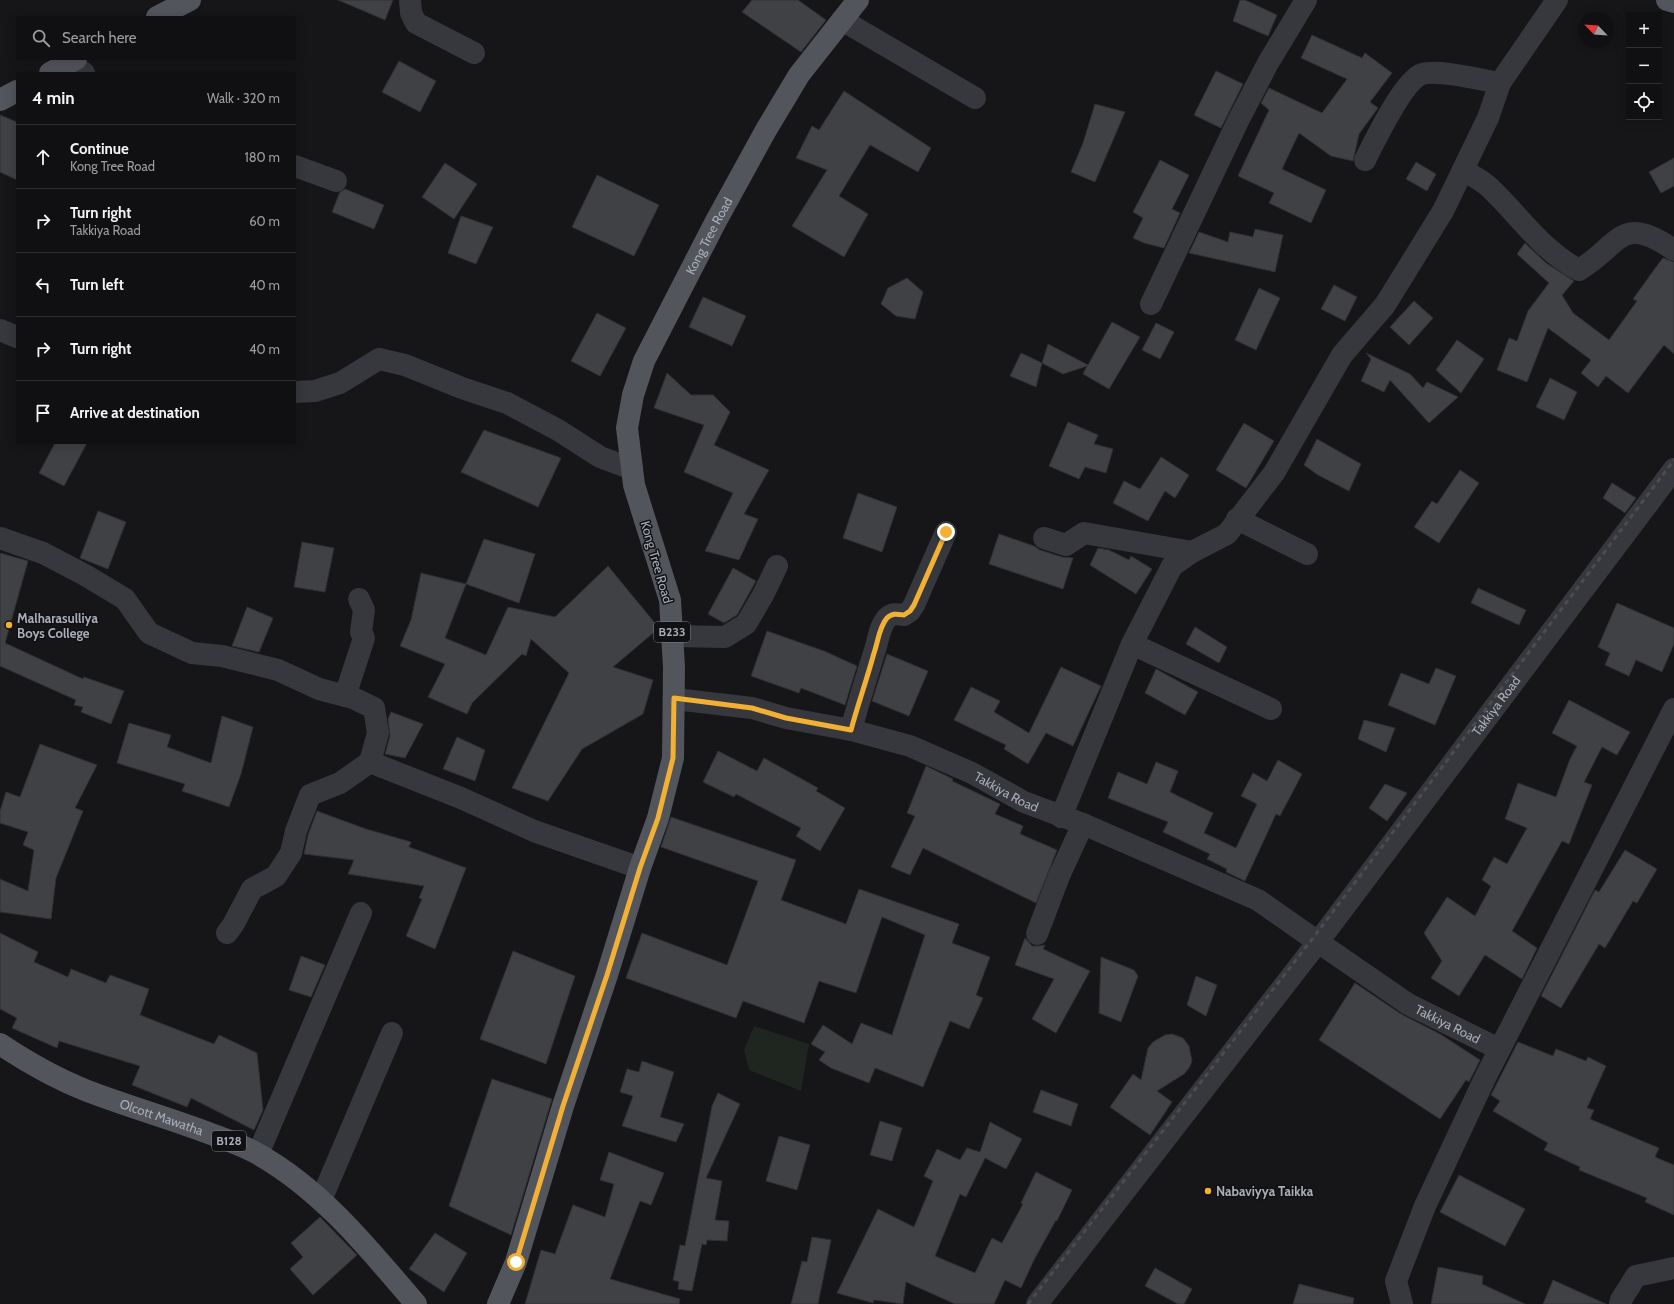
<!DOCTYPE html>
<html lang="en">
<head>
<meta charset="utf-8">
<style>
  :root { --surface:#101012; --page:#19191b; --text:#f1f3f6; --muted:#9c9d9f; --line:#303032 }
  body { margin:0; font-family:Cabin,sans-serif; background:var(--page); color:var(--text) }
  .controls { position:absolute; right:12px; top:12px; display:grid; overflow:hidden; border-radius:0px; box-shadow:0 2px 10px #0003 }
  .controls button { width:36px; height:36px; display:grid; place-items:center; padding:0; border:0; border-bottom:1px solid var(--line); background:var(--surface); color:var(--text); font:20px sans-serif }
  .compass { position:absolute; left:1578px; top:12px; width:36px; height:36px; border-radius:50%; background:var(--surface); box-shadow:0 2px 10px #0003; rotate:295deg }
  .stop { position:absolute; width:12px; height:12px; margin:-9px; border:3px solid #f2b134; border-radius:50%; background:#fff }
  .stop.end { background:#f2b134; border-color:#fff; box-shadow:0 1px 4px #0008 }
  .list { margin:0; padding:0; list-style:none }
  h2 { display:flex; justify-content:space-between; align-items:center; height:52px; margin:0; padding:0 16px; font-size:17px }
  h2 small { font-size:13px; font-weight:400; color:var(--muted) }
  .list li { display:grid; grid-template-columns:26px 1fr auto; gap:12px; align-items:center; box-sizing:border-box; height:64px; padding:0 16px; border-top:1px solid var(--line) }
  .list b { display:block; font-size:15px; white-space:nowrap }
  .list p { margin:0; font-size:13px; white-space:nowrap; color:var(--muted) }
  .list em { font-size:13px; font-style:normal; color:var(--muted) }
  .icon { flex:none; width:22px; height:22px; fill:none; stroke:currentColor; stroke-width:2; stroke-linecap:round; stroke-linejoin:round }
  .map { position:relative; flex:none; width:1674px; height:1304px; overflow:hidden }
  .search { position:absolute; background:var(--surface); box-shadow:0 2px 10px #0003; left:16px; top:16px; width:280px; height:44px; display:flex; align-items:center; gap:10px; box-sizing:border-box; padding:0 14px; border-radius:0px; color:var(--muted); font-size:15px }
  .panel { position:absolute; background:var(--surface); box-shadow:0 2px 10px #0003; left:16px; top:72px; width:280px; height:372px; border-radius:0px }
  .map>svg:first-child { display:block }
  .green { fill:#1e261f }
  .building { fill:#404145; stroke:#303034 }
  .lines { fill:none; stroke-linecap:round; stroke-linejoin:round }
  .minor { stroke:#37383d; stroke-width:22 }
  .primary { stroke:#53555c; stroke-width:22 }
  .rail { stroke:#4a4c52; stroke-width:3; stroke-dasharray:5 4; stroke-linecap:butt }
  .route { stroke:#f2b134; stroke-width:5 }
  .poi-dot { fill:#f2b134; stroke:#111113; stroke-width:1.5 }
  .labels { text-anchor:middle; stroke-width:3; stroke-linejoin:round; paint-order:stroke }
  .shield { fill:#111113; stroke:#7b7e86; stroke-width:1 }
  .shield-label { font-size:12px; font-weight:bold; fill:#a8adb8 }
  .street-label { font-size:13px; fill:#a8adb8; stroke:#111113 }
  .poi-label { font-size:13px; font-weight:bold; fill:#a8adb8; stroke:#111113; text-anchor:start }
</style>
</head>
<body>
<div class="map">
<svg width="1674" height="1304" viewBox="0 0 1674 1304">
  <rect width="100%" height="100%" fill="#161618"/>
  <!-- green -->
  <path class="green" d="M754,1026L809,1044L801,1091L749,1070L744,1050Z"/>
  <!-- building -->
  <g class="building">
    <path d="M338,0H393L385,20Z"/>
    <path d="M752,0H798L826,20L801,52L742,12Z"/>
    <path d="M1240,0H1245L1277,15L1268,36L1233,21Z"/>
    <path d="M1312,35L1362,58L1365,53L1392,73L1370,102L1378,108L1359,134L1353,161L1331,156L1299,133L1282,169L1326,190L1311,223L1269,203L1274,193L1238,176L1269,110L1261,103L1269,88L1322,113L1347,79L1301,58Z"/>
    <path d="M399,61L436,81L420,112L382,92Z"/>
    <path d="M1216,71L1243,84L1221,128L1194,115Z"/>
    <path d="M844,91L931,148L918,172L870,145L839,196L868,214L844,257L792,226L827,170L796,158L812,126L819,130Z"/>
    <path d="M1095,104L1125,112L1095,182L1071,172L1083,143Z"/>
    <path d="M0,115L17,122V180L0,172Z"/>
    <path d="M1674,158V186L1661,193L1649,172Z"/>
    <path d="M1160,160L1189,175L1172,209L1180,213L1164,248L1144,243L1133,238L1143,218L1133,212Z"/>
    <path d="M1416,162L1436,174L1427,191L1406,179Z"/>
    <path d="M445,163L477,184L454,219L422,197Z"/>
    <path d="M597,175L659,205L634,256L572,227Z"/>
    <path d="M345,189L384,205L374,229L332,212L340,192Z"/>
    <path d="M461,216L493,227L476,264L448,253Z"/>
    <path d="M1255,229L1283,235L1275,272L1189,253L1199,232L1228,242L1230,232L1253,237Z"/>
    <path d="M1525,243L1546,263L1574,281L1562,295L1573,313L1609,340L1637,301L1633,299L1656,267L1663,258L1674,262V354L1664,345L1628,393L1606,376L1598,387L1581,373L1591,360L1548,328L1527,382L1497,370L1509,338L1517,341L1528,311L1549,283L1517,254Z"/>
    <path d="M907,278L923,292L915,319L896,316L881,304L888,288Z"/>
    <path d="M1334,285L1357,297L1345,321L1321,309Z"/>
    <path d="M1259,288L1280,298L1256,350L1235,340Z"/>
    <path d="M703,297L746,316L732,346L689,327Z"/>
    <path d="M1414,301L1433,318L1409,345L1390,327Z"/>
    <path d="M597,313L626,328L600,376L571,361Z"/>
    <path d="M1112,322L1140,337L1109,389L1083,374L1087,366L1063,374L1042,363L1048,344L1088,365Z"/>
    <path d="M1156,323L1174,332L1160,359L1142,350Z"/>
    <path d="M1457,340L1484,359L1461,393L1436,370Z"/>
    <path d="M1021,353L1042,363L1036,387L1010,376Z"/>
    <path d="M1366,353L1410,374L1423,388L1427,382L1458,397L1429,423L1390,380L1384,392L1361,381L1371,359Z"/>
    <path d="M667,373L691,395H713L730,412L714,445L769,470L744,514L758,519L739,560L705,551L733,493L684,472L704,425L654,408Z"/>
    <path d="M1550,378L1577,392L1564,420L1536,407Z"/>
    <path d="M1068,422L1098,435L1094,444L1113,449L1106,473L1085,467L1079,479L1049,466Z"/>
    <path d="M1244,423L1274,441L1246,488L1216,470Z"/>
    <path d="M484,430L561,458L538,507L461,472Z"/>
    <path d="M1317,439L1361,464L1349,491L1318,475L1304,465Z"/>
    <path d="M55,443H87L64,486L39,473Z"/>
    <path d="M1161,457L1189,475L1175,498L1165,491L1148,521L1113,503L1124,481L1140,489Z"/>
    <path d="M1460,470L1479,483L1439,543L1414,527L1432,501L1437,504Z"/>
    <path d="M1612,483L1636,498L1625,513L1603,498Z"/>
    <path d="M858,493L897,507L882,552L843,538Z"/>
    <path d="M98,511L126,522L108,569L80,558Z"/>
    <path d="M999,534L1034,546L1040,550L1062,557L1073,558L1063,589L989,564Z"/>
    <path d="M484,539L535,554L519,603L466,584Z"/>
    <path d="M302,542L334,548L325,592L294,587Z"/>
    <path d="M1098,548L1109,550L1129,560L1131,556L1152,569L1136,594L1090,565Z"/>
    <path d="M0,553L28,561L5,643L83,679L84,677L124,691L111,724L81,712L83,707L74,705L76,700L0,666Z"/>
    <path d="M608,566L659,628L613,667L653,680L643,714L582,749L548,801L512,788L569,673L531,639L526,656L522,654L472,703L467,714L428,697L445,664L400,646L411,620L421,573L466,584L445,638L486,655L508,607L555,617Z"/>
    <path d="M733,568L756,581L737,615L724,623L708,614Z"/>
    <path d="M1478,588L1526,610L1519,625L1471,603Z"/>
    <path d="M1617,603L1674,628V644L1662,672L1636,660L1629,676L1605,665L1610,653L1598,647Z"/>
    <path d="M247,607L273,618L259,652L232,646Z"/>
    <path d="M1195,627L1227,647L1219,663L1186,644Z"/>
    <path d="M767,631L824,651L857,666L845,705L801,688L799,693L751,676Z"/>
    <path d="M887,654L928,671L909,716L872,701Z"/>
    <path d="M1061,667L1101,686L1073,746L1046,733L1028,764L1004,749L1006,745L954,720L971,687L1000,701L994,712L1029,733Z"/>
    <path d="M1436,668L1456,676L1435,725L1388,705L1401,673L1429,684Z"/>
    <path d="M1156,669L1198,692L1185,715L1145,693Z"/>
    <path d="M1569,700L1630,732L1617,755L1602,747L1584,782L1592,785L1569,844L1562,841L1512,931L1537,948L1522,979L1485,955L1459,996L1431,978L1442,961L1424,933L1447,897L1475,916L1491,886L1482,880L1494,857L1507,864L1527,828L1505,819L1518,783L1556,797L1570,759L1577,746L1552,733Z"/>
    <path d="M391,712L423,724L405,758L385,754L390,736L388,719Z"/>
    <path d="M222,716L253,727L241,774L229,807L182,791L185,784L117,763L129,723L171,735L167,747L211,763Z"/>
    <path d="M1364,720L1395,728L1386,752L1358,739Z"/>
    <path d="M457,737L485,750L475,781L443,769Z"/>
    <path d="M40,744L97,765L75,808L83,811L56,878L51,919L0,912V879L28,891L34,850L23,845L28,832L0,823V811L6,792L20,797Z"/>
    <path d="M718,751L757,771L764,758L818,788L816,791L845,808L820,851L796,836L801,828L736,794L734,797L703,782Z"/>
    <path d="M1278,760L1302,774L1280,816L1276,814L1245,881L1226,872L1227,869L1207,859L1210,854L1163,832L1168,822L1108,798L1118,772L1147,784L1156,762L1178,771L1170,792L1213,813L1204,833L1236,848L1257,804L1241,796L1253,773L1267,781Z"/>
    <path d="M926,766L953,779L952,781L1000,804L995,814L1023,826L1020,834L1057,850L1036,903L923,848L910,875L891,867L915,816L907,813Z"/>
    <path d="M1385,784L1407,793L1387,821L1369,808Z"/>
    <path d="M317,811L366,829L411,842L409,847L466,868L435,949L406,936L422,899L419,898L424,886L348,874L354,860L304,854L308,835Z"/>
    <path d="M671,817L796,860L781,900L846,924L859,889L959,924L952,943L990,957L976,995L983,998L969,1029L950,1021L923,1087L875,1068L869,1083L831,1068L819,1060L825,1052L811,1044L823,1025L852,1044L861,1023L892,1035L925,935L882,917L856,993L819,981L804,1023L743,1001L736,1018L626,978L642,933L727,965L758,881L661,847Z"/>
    <path d="M1625,850L1657,869L1637,903L1633,901L1605,948L1599,944L1561,1008L1541,996L1595,890L1599,892Z"/>
    <path d="M0,933L38,952L34,962L68,977L71,969L106,983L110,975L149,989L140,1015L214,1044L219,1035L257,1053L263,1110L254,1130L191,1098L187,1107L132,1085L140,1066L59,1041L57,1048L12,1028L17,1018L0,1009Z"/>
    <path d="M1025,938L1032,946H1039L1045,945L1043,949L1090,971L1056,1033L1032,1019L1054,979L1015,965Z"/>
    <path d="M513,951L575,976L546,1064L480,1039Z"/>
    <path d="M301,956L325,965L311,997L289,990Z"/>
    <path d="M1101,957L1134,970L1138,976L1121,1022L1099,1013Z"/>
    <path d="M1196,976L1217,985L1206,1016L1187,1005Z"/>
    <path d="M1355,983L1401,1014L1440,1034L1480,1060L1469,1082L1466,1080L1440,1119L1319,1040Z"/>
    <path d="M1172,1034L1183,1038L1189,1046L1192,1061L1189,1068L1184,1074L1157,1091L1172,1102L1150,1135L1110,1107L1133,1074L1141,1080L1148,1048L1153,1042L1165,1035Z"/>
    <path d="M1518,1042L1553,1056L1556,1049L1586,1061L1588,1057L1606,1066L1587,1108L1594,1110L1590,1119L1659,1148L1655,1157L1674,1165V1215L1645,1202L1647,1198L1579,1170L1580,1167L1544,1150L1548,1143L1493,1111L1500,1101L1491,1095Z"/>
    <path d="M642,1061L674,1072L660,1117L684,1124L676,1142L622,1126L633,1096L620,1092L627,1069L639,1072Z"/>
    <path d="M492,1079L552,1099L511,1235L449,1206Z"/>
    <path d="M1041,1090L1078,1104L1071,1126L1033,1112Z"/>
    <path d="M718,1093L740,1104L706,1178L722,1181L715,1220L729,1221L727,1241L707,1240L706,1245L702,1244L692,1291L678,1289L679,1282L673,1280L680,1245L685,1246L712,1106Z"/>
    <path d="M880,1121L902,1128L892,1161L870,1155Z"/>
    <path d="M990,1122L1022,1139L1006,1169L985,1158L966,1197L960,1194L935,1256L975,1273L992,1238L1002,1243L1023,1204L1021,1203L1036,1172L1072,1190L1057,1221L1056,1220L1034,1260L1021,1288L1005,1280L994,1304H955L906,1282L903,1304L874,1300L873,1303L837,1293L878,1209L914,1227L933,1181L924,1176L937,1149L960,1160L967,1148L980,1152Z"/>
    <path d="M779,1136L810,1145L797,1190L766,1181Z"/>
    <path d="M609,1152L664,1173L651,1205L640,1201L610,1279L680,1299L679,1304H525L541,1250L555,1254L573,1205L605,1217L614,1184L600,1180Z"/>
    <path d="M1459,1175L1525,1209L1505,1246L1440,1212Z"/>
    <path d="M320,1217L357,1255L313,1295L290,1269L303,1257L291,1243Z"/>
    <path d="M435,1233L467,1253L444,1292L409,1269Z"/>
    <path d="M812,1237L831,1240L818,1304H791L802,1261L807,1262Z"/>
    <path d="M1438,1267L1483,1276L1482,1284L1525,1304H1431Z"/>
    <path d="M1155,1268L1192,1289L1184,1304H1178L1145,1286Z"/>
    <path d="M1553,1280L1606,1304H1543Z"/>
    <path d="M1299,1284L1354,1298L1353,1304H1293Z"/>
  </g>
  <g class="lines">
    <!-- minor -->
    <g class="minor">
      <path d="M410,0L411,13L416,23L474,53"/>
      <path d="M842,20L975,98"/>
      <path d="M69,63L84,73"/>
      <path d="M1365,160C1374,142 1404,80 1422,74C1440,69 1480,80 1500,83"/>
      <path d="M295,166L336,181"/>
      <path d="M1463,170C1471,175 1481,180 1489,187C1520,216 1541,250 1579,270C1620,246 1620,212 1674,250"/>
      <path d="M1151,304L1238,121L1268,63L1306,0"/>
      <path d="M0,330L17,337"/>
      <path d="M295,392L315,391L340,383L379,359L405,365L462,388L507,403L558,430L600,457L632,469"/>
      <path d="M1237,519L1307,554"/>
      <path d="M0,538L43,553L85,575L125,599L149,633L192,653L222,656L278,670L319,689L353,698L374,708L378,733L370,762"/>
      <path d="M1044,538L1066,545L1084,533L1192,552"/>
      <path d="M673,636L725,637L746,624L763,595L777,566"/>
      <path d="M1132,644L1271,709"/>
      <path d="M345,696L364,638L361,632L364,610L359,599"/>
      <path id="s1" d="M675,699L752,708L786,718L851,730L910,746L972,773L1024,802L1083,824L1258,900L1318,942L1674,469"/>
      <path d="M851,730C858,704 866,679 874,653C878,642 879,627 887,618C892,613 897,614 904,615L910,611L914,605L946,532"/>
      <path d="M1061,817L1132,644L1172,566L1192,552L1227,534L1274,473L1342,355L1385,305L1443,211L1488,118L1500,83L1557,0"/>
      <path d="M227,933L233,925L252,889L276,876L291,853L296,831L310,795L340,783L370,762L461,798L534,831L640,868"/>
      <path d="M1037,934L1059,876L1083,824"/>
      <path d="M258,1154L361,913"/>
      <path d="M321,1200L392,1033"/>
      <path id="s2" d="M1037,1304L1318,942L1408,1004L1499,1049"/>
      <path d="M1402,1304L1396,1281L1425,1206L1485,1078L1674,709"/>
      <path d="M1620,1304L1621,1300L1636,1276L1674,1268"/>
    </g>
    <!-- primary -->
    <g class="primary">
      <path d="M1667,0L1674,2"/>
      <path d="M157,17L190,0"/>
      <path d="M50,73L76,59"/>
      <path d="M0,100L17,91"/>
      <path id="s3" d="M0,1044C27,1062 55,1078 85,1090C126,1106 169,1118 211,1134C227,1140 244,1146 258,1154C322,1190 369,1249 416,1304"/>
      <path id="s4" d="M498,1304L516,1262L563,1106L607,975L640,868L658,818L673,758L674,667L670,600L634,485L627,428L633,395L644,361L716,221L766,130L799,75L858,0"/>
    </g>
    <!-- rail -->
    <path class="rail" d="M1028,1304L1313,938L1674,460"/>
  </g>
  <g class="lines">
    <!-- route -->
    <path class="route" d="M516,1262L563,1106L607,975L640,868L658,818L673,758L674,698L752,708L786,718L851,730C858,704 867,679 874,653C878,642 879,627 887,618C892,613 897,614 904,615L910,611L914,605L946,532"/>
  </g>
  <!-- markers -->
  <g class="poi-dot">
    <circle cx="9" cy="625" r="4"/>
    <circle cx="1208" cy="1191" r="4"/>
  </g>
  <g class="labels">
    <!-- shield labels -->
    <g class="shield">
      <rect x="654" y="622" width="36" height="20" rx="3"/>
      <rect x="212" y="1131" width="34" height="20" rx="3"/>
    </g>
    <g class="shield-label">
      <text x="672" y="636">B233</text>
      <text x="229" y="1145">B128</text>
    </g>
    <!-- street labels -->
    <g class="street-label">
      <text dy="5" stroke="none"><textPath href="#s4" startOffset="1120">Kong Tree Road</textPath></text>
      <text transform="translate(657 562) rotate(74)" y="5">Kong Tree Road</text>
      <text dy="5" stroke="none"><textPath href="#s1" startOffset="990">Takkiya Road</textPath></text>
      <text dy="5" stroke="none"><textPath href="#s1" startOffset="347">Takkiya Road</textPath></text>
      <text dy="5" stroke="none"><textPath href="#s2" startOffset="612">Takkiya Road</textPath></text>
      <text dy="5" stroke="none"><textPath href="#s3" startOffset="178">Olcott Mawatha</textPath></text>
    </g>
    <!-- poi labels -->
    <g class="poi-label">
      <text x="17" y="623">Malharasulliya<tspan x="17" dy="15">Boys College</tspan></text>
      <text x="1216" y="1196">Nabaviyya Taikka</text>
    </g>
  </g>
</svg>
<div class="controls">
<button>+</button>
<button>−</button>
<button><svg class="icon" aria-label="locate" viewBox="0 0 24 24"><circle cx="12" cy="12" r="6"/><path d="M12 2v4M12 18v4M2 12h4M18 12h4"/></svg></button>
</div>
<svg class="compass" viewBox="-18 -18 36 36"><path d="M0-13l5 13h-10z" fill="#e53935"/><path d="M0 13l5-13h-10z" fill="#9c9d9f"/></svg>
<div class="stop" style="left:516px;top:1262px"></div>
<div class="stop end" style="left:946px;top:532px"></div>
<div class="search"><svg class="icon" aria-label="search" viewBox="0 0 24 24"><circle cx="10" cy="10" r="6"/><path d="M15 15l6 6"/></svg>Search here</div>
<section class="panel">
<h2>4 min<small>Walk · 320 m</small></h2>
<ul class="list">
<li><svg class="icon" aria-label="ahead" viewBox="0 0 24 24"><path d="M12 20V5M6 11l6-6 6 6"/></svg><div><b>Continue</b><p>Kong Tree Road</p></div><em>180 m</em></li>
<li><svg class="icon" aria-label="right" viewBox="0 0 24 24"><path d="M7 20v-9h11M14 6l5 5-5 5"/></svg><div><b>Turn right</b><p>Takkiya Road</p></div><em>60 m</em></li>
<li><svg class="icon" aria-label="left" viewBox="0 0 24 24"><path d="M17 20v-9H6M10 6l-5 5 5 5"/></svg><div><b>Turn left</b></div><em>40 m</em></li>
<li><svg class="icon" aria-label="right" viewBox="0 0 24 24"><path d="M7 20v-9h11M14 6l5 5-5 5"/></svg><div><b>Turn right</b></div><em>40 m</em></li>
<li><svg class="icon" aria-label="arrive" viewBox="0 0 24 24"><path d="M6 21V4h12l-3 4 3 4H6"/></svg><div><b>Arrive at destination</b></div></li>
</ul>
</section>
</div>
</body>
</html>
